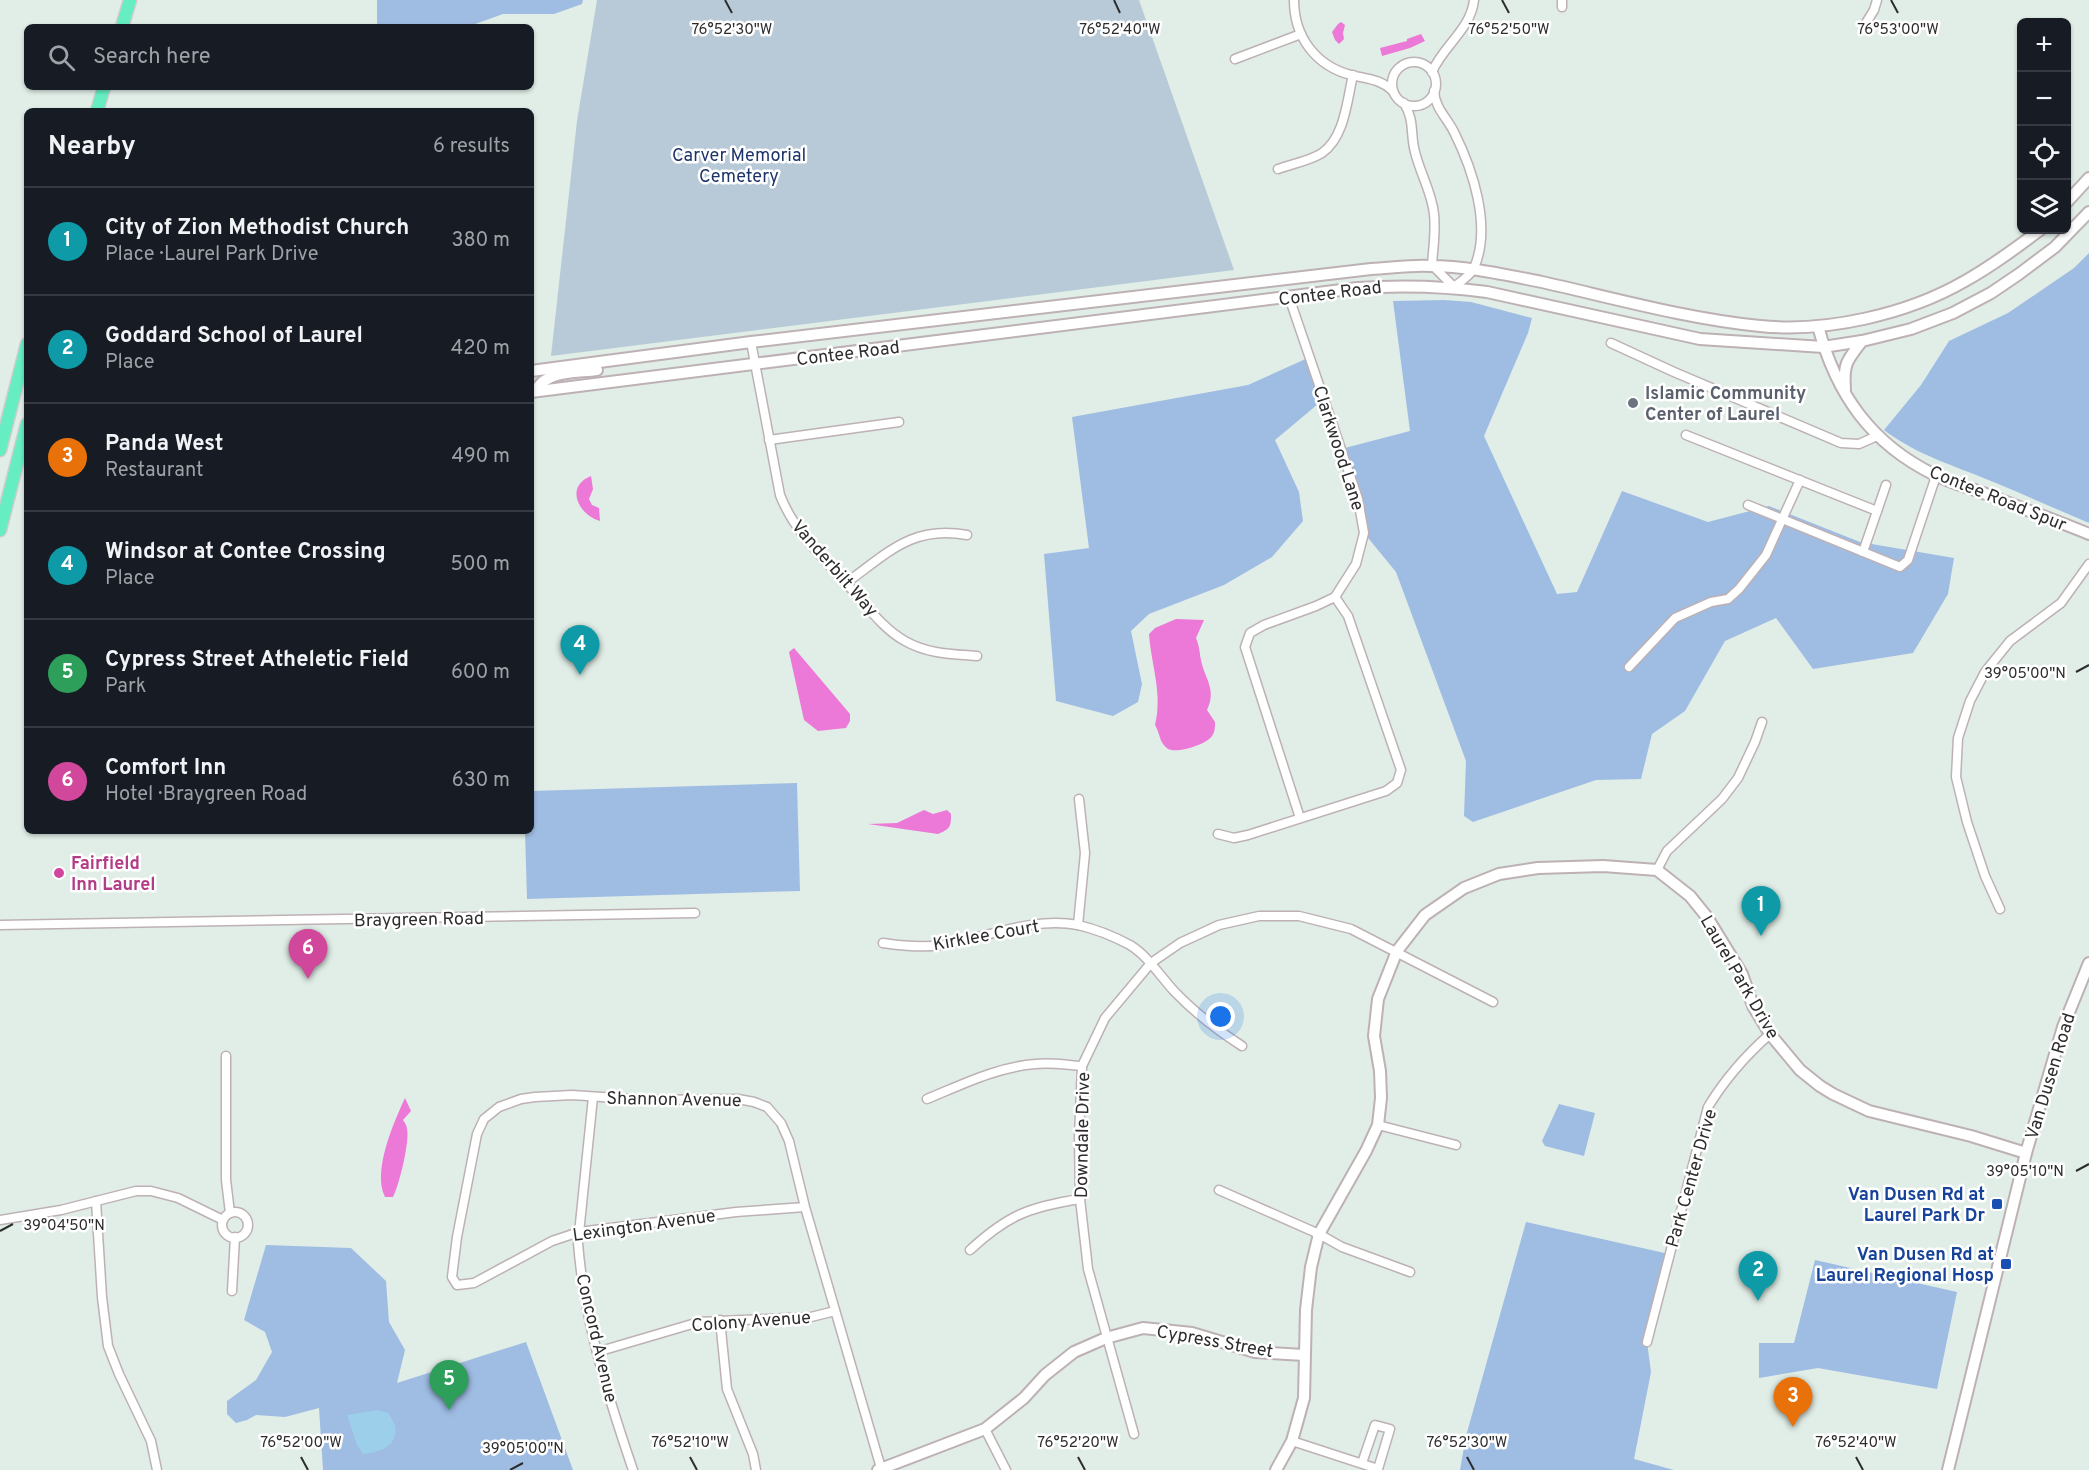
<!DOCTYPE html>
<html lang="en">
<head>
<meta charset="utf-8">
<style>
  :root { --surface:#171b24; --page:#20242c; --text:#f1f3f6; --muted:#9ea1a6; --line:#363941; --accent:#f54777 }
  body { margin:0; font-family:Overpass,sans-serif; background:var(--page); color:var(--text) }
  .controls { position:absolute; right:18px; top:18px; display:grid; overflow:hidden; border-radius:9px; box-shadow:0 2px 4px #0004 }
  .controls button { width:54px; height:54px; display:grid; place-items:center; padding:0; border:0; border-bottom:2px solid var(--line); background:var(--surface); color:var(--text); font:30px sans-serif }
  .you { position:absolute; left:1221px; top:1017px; width:21px; height:21px; margin:-15px; border:4px solid #fff; border-radius:50%; background:#1a73e8; box-shadow:0 0 0 9px #1a73e833 }
  .badge { display:grid; place-items:center; width:39px; height:39px; border-radius:50%; background:var(--accent); color:#fff; font-size:20px; font-weight:700 }
  .pin { position:absolute; translate:-50% -50px; filter:drop-shadow(0 2px 3px #0008) }
  .pin::after { content:''; position:absolute; top:32px; width:21px; height:18px; background:inherit; clip-path:polygon(0 0,100% 0,50% 100%) }
  .list { margin:0; padding:0; list-style:none }
  h2 { display:flex; justify-content:space-between; align-items:center; height:78px; margin:0; padding:0 24px; font-size:26px }
  h2 small { font-size:20px; font-weight:400; color:var(--muted) }
  .list li { display:grid; grid-template-columns:39px 1fr auto; gap:18px; align-items:center; box-sizing:border-box; height:108px; padding:0 24px; border-top:2px solid var(--line) }
  .list b { display:block; font-size:22px; white-space:nowrap }
  .list p { margin:0; font-size:20px; white-space:nowrap; color:var(--muted) }
  .list em { font-size:20px; font-style:normal; color:var(--muted) }
  .icon { flex:none; width:33px; height:33px; fill:none; stroke:currentColor; stroke-width:2; stroke-linecap:round; stroke-linejoin:round }
  .map { position:relative; flex:none; width:2089px; height:1470px; overflow:hidden }
  .search { position:absolute; background:var(--surface); box-shadow:0 2px 4px #0004; left:24px; top:24px; width:510px; height:66px; display:flex; align-items:center; gap:15px; box-sizing:border-box; padding:0 21px; border-radius:9px; color:var(--muted); font-size:22px }
  .panel { position:absolute; background:var(--surface); box-shadow:0 2px 4px #0004; left:24px; top:108px; width:510px; height:726px; border-radius:9px }
  .map>svg:first-child { display:block }
  .green { fill:#9fbce3 }
  .cemetery { fill:#b8cad8 }
  .pitch { fill:#9ccfe9 }
  .water { fill:#ec78d8 }
  .lines { fill:none; stroke-linecap:round; stroke-linejoin:round }
  .street-casing { stroke:#bdb1b4; stroke-width:11 }
  .secondary-casing { stroke:#bdb1b4; stroke-width:14 }
  .primary-casing { stroke:#cdcdcd; stroke-width:15 }
  .street { stroke:#fff; stroke-width:8 }
  .secondary { stroke:#fff; stroke-width:10 }
  .primary { stroke:#66eec2; stroke-width:12 }
  .ticks { fill:none; stroke:#2d2d2d; stroke-width:2 }
  .worship-dot { fill:#6b7280; stroke:#fff; stroke-width:2 }
  .hotel-dot { fill:#d1479c; stroke:#fff; stroke-width:2 }
  .transit-dot { fill:#1a4fb4; stroke:#fff; stroke-width:2 }
  .labels { text-anchor:middle; stroke-width:5; stroke-linejoin:round; paint-order:stroke }
  .park-label { font-size:18px; fill:#1d346b; stroke:#fff }
  .street-label { font-size:18px; fill:#2d2d2d; stroke:#fff }
  .worship-label { font-size:18px; font-weight:bold; fill:#5b616d; stroke:#fff; text-anchor:start }
  .hotel-label { font-size:18px; font-weight:bold; fill:#b23c85; stroke:#fff; text-anchor:start }
  .transit-label { font-size:18px; font-weight:bold; fill:#164399; stroke:#fff; text-anchor:end }
  .ticks-label { font-size:15px; text-anchor:middle; fill:#2d2d2d; stroke:#fff; stroke-width:5; stroke-linejoin:round; paint-order:stroke }
</style>
</head>
<body>
<div class="map">
<svg width="2089" height="1470" viewBox="0 0 2089 1470">
  <rect width="100%" height="100%" fill="#e1eee7"/>
  <!-- green -->
  <g class="green">
    <path d="M377,0H583L582,4L554,14H503L467,27H377Z"/>
    <path d="M2089,253V523C2058,510 2027,496 1996,483C1956,466 1918,456 1884,430L1921,385L1949,341L2008,313L2074,268Z"/>
    <path d="M1444,300L1471,302L1532,318L1528,333L1484,436L1557,594L1577,592L1622,491L1708,522L1769,506L1860,542L1954,558L1948,594L1913,653L1813,669L1776,618L1725,641L1685,711L1652,734L1641,779L1596,780L1473,822L1464,816L1466,761L1396,572L1364,533L1341,449L1410,431L1393,301Z"/>
    <path d="M1310,357L1324,399L1275,440L1299,492L1303,521L1272,557L1224,585L1149,614L1131,631L1142,684L1138,702L1113,716L1056,701L1044,554L1089,548L1072,417L1248,385Z"/>
    <path d="M797,783L800,891L527,899L525,831H531V791Z"/>
    <path d="M1559,1104L1595,1113L1584,1156L1545,1146L1542,1141Z"/>
    <path d="M1526,1222L1669,1254L1647,1342L1651,1372L1634,1459L1674,1470H1460L1466,1436Z"/>
    <path d="M266,1245L351,1248L386,1281L389,1322L405,1350L397,1383L526,1342L573,1470H323L319,1408L285,1417L256,1415L247,1420L236,1423L227,1414V1401L256,1380L272,1352L265,1332L244,1320Z"/>
    <path d="M1815,1260L1957,1292L1937,1389L1818,1368L1759,1378V1343H1794Z"/>
  </g>
  <!-- cemetery -->
  <path class="cemetery" d="M597,0H1139L1234,270L551,356L577,121Z"/>
  <!-- pitch -->
  <path class="pitch" d="M378,1410L388,1413C390,1416 394,1422 395,1426C399,1446 378,1453 363,1454L357,1445L347,1415Z"/>
  <!-- water -->
  <g class="water">
    <path d="M1341,22L1345,25L1343,33L1344,39L1339,44L1335,40L1332,32L1338,24Z"/>
    <path d="M1421,34L1425,41L1410,48L1382,56L1380,48L1407,41V39Z"/>
    <path d="M591,476L593,489L589,499L592,505L599,508L600,521C579,515 564,487 591,476Z"/>
    <path d="M1176,619L1204,620L1196,638C1200,648 1199,651 1201,660C1205,680 1217,689 1207,710L1215,722C1215,727 1215,732 1212,736C1207,744 1178,754 1168,749C1159,743 1160,733 1155,725C1163,694 1151,664 1149,634L1155,628Z"/>
    <path d="M794,648L850,714V721L846,728L818,731L804,720L789,652Z"/>
    <path d="M924,810L933,814L947,810L951,814C951,827 950,829 938,834L868,824L897,823Z"/>
    <path d="M405,1098L411,1111L403,1120C405,1123 407,1126 407,1129C410,1141 399,1186 393,1197H385C372,1171 394,1122 405,1098Z"/>
  </g>
  <g class="lines">
    <defs>
      <g id="street">
        <path d="M1294,0C1294,37 1316,66 1351,75C1368,79 1380,79 1393,91"/>
        <path d="M1562,0V7"/>
        <path d="M1866,23L1874,10L1877,0"/>
        <path d="M1235,59L1301,34"/>
        <circle cx="1414" cy="84" r="22"/>
        <path d="M1432,72C1443,46 1471,29 1474,0"/>
        <path d="M1404,103C1415,121 1410,134 1415,152C1420,173 1432,193 1434,214C1436,232 1433,248 1432,265L1454,287C1460,282 1471,275 1474,268C1492,227 1473,170 1454,132C1447,118 1435,108 1434,91"/>
        <path d="M1278,169C1291,164 1310,161 1322,153C1345,137 1347,100 1353,75"/>
        <path d="M1289,297L1358,499L1364,533L1356,564L1335,597L1316,606L1264,625L1250,633L1245,647L1300,818"/>
        <path d="M751,342L780,495C795,534 828,563 855,593C870,610 885,630 905,641C928,654 951,654 977,656"/>
        <path d="M1611,343L1674,372L1841,443L1859,444L1877,436"/>
        <path d="M1686,435L1877,511"/>
        <path d="M769,440L899,422"/>
        <path d="M1748,505L1900,567L1908,560L1936,476"/>
        <path d="M1863,552L1886,485"/>
        <path d="M846,583C888,553 912,525 967,535"/>
        <path d="M1629,667L1675,618L1711,602L1728,599L1739,589L1766,555L1800,480"/>
        <path d="M1218,834L1234,838L1248,835L1386,791L1397,783L1401,770L1348,616L1335,597"/>
        <path d="M1657,870L1667,851L1722,799L1738,778L1755,742L1762,722"/>
        <path d="M2000,909L1985,876L1967,822L1956,777L1958,738L1970,701L1985,672L2010,641L2061,603L2089,564"/>
        <path d="M0,925L695,913"/>
        <path d="M1078,925L1085,853L1079,799"/>
        <path d="M883,943C903,946 922,948 943,945C986,938 1033,916 1078,925C1095,929 1115,937 1130,945C1148,956 1160,976 1174,991C1195,1013 1217,1030 1242,1046"/>
        <path d="M226,1056V1180L230,1213"/>
        <path d="M593,1097L578,1243C584,1320 608,1397 633,1470"/>
        <path d="M927,1099C961,1085 997,1067 1035,1064C1050,1062 1067,1065 1082,1066"/>
        <path d="M1378,1125L1456,1145"/>
        <path d="M1219,1190L1319,1234L1342,1247L1410,1272"/>
        <path d="M96,1201L102,1297L108,1346L119,1374L151,1441L157,1470"/>
        <path d="M805,1207L736,1212L579,1232L552,1241L474,1283L457,1285L452,1277L457,1237L477,1134L484,1119L499,1107L521,1099L535,1097L572,1095L647,1100L738,1099L754,1102L767,1107L781,1123L789,1141L805,1207L881,1468"/>
        <circle cx="235" cy="1225" r="13"/>
        <path d="M0,1220L61,1210L136,1191H151L178,1198L223,1220"/>
        <path d="M970,1250C1008,1215 1029,1207 1080,1199"/>
        <path d="M232,1291L235,1237"/>
        <path d="M720,1320L727,1389L753,1454L756,1470"/>
        <path d="M1647,1342L1708,1107C1725,1079 1745,1056 1770,1034"/>
        <path d="M597,1352L699,1322L811,1317L835,1311"/>
        <path d="M985,1429L1006,1470"/>
        <path d="M1134,1434L1088,1269L1080,1199L1079,1137L1082,1066L1105,1018L1151,963L1180,943L1219,925L1259,916H1299L1351,929L1493,1002"/>
        <path d="M1292,1441L1378,1469L1390,1429L1375,1425L1362,1463"/>
      </g>
      <g id="secondary">
        <path d="M2066,203L2089,178"/>
        <path d="M1818,326C1836,394 1871,444 1935,475C1951,483 1970,488 1986,494C2021,508 2055,520 2089,534"/>
        <path d="M531,371L751,342L1371,269C1391,268 1411,265 1430,266C1467,266 1506,275 1542,282C1613,298 1688,319 1760,326C1826,333 1908,314 1965,281C1992,266 2016,248 2040,230"/>
        <path d="M1845,389C1843,364 1847,360 1862,341"/>
        <path d="M536,391C545,370 577,373 597,370"/>
        <path d="M531,392L1357,288C1402,285 1443,286 1487,292L1700,339L1823,347L1862,341L1911,329L1953,313L1991,293L2019,274L2055,247L2089,212"/>
        <path d="M878,1470L985,1429L1024,1398L1045,1375L1074,1352L1106,1338L1143,1328L1192,1333L1255,1352L1304,1355"/>
        <path d="M1276,1470L1292,1441L1304,1398L1306,1310L1311,1267L1319,1234L1366,1151L1378,1125L1381,1098L1380,1071L1374,1036L1378,999L1397,951L1425,915L1464,888L1499,874L1538,868L1603,866L1657,870L1690,896L1707,917L1742,974L1753,1006L1770,1034L1800,1070L1820,1086L1833,1094L1869,1111L1971,1136L2026,1153"/>
        <path d="M1948,1470L2026,1153L2063,1027L2089,963"/>
      </g>
      <g id="primary">
        <path d="M122,27L130,0"/>
        <path d="M97,111L104,87"/>
        <path d="M0,450L27,344"/>
        <path d="M0,530L27,424"/>
      </g>
    </defs>
    <!-- street casing -->
    <use href="#street" class="street-casing"/>
    <!-- secondary casing -->
    <use href="#secondary" class="secondary-casing"/>
    <!-- primary casing -->
    <use href="#primary" class="primary-casing"/>
    <!-- street -->
    <use href="#street" class="street"/>
    <!-- secondary -->
    <use href="#secondary" class="secondary"/>
    <!-- primary -->
    <use href="#primary" class="primary"/>
  </g>
  <!-- ticks -->
  <path class="ticks" d="M725,0L732,13M1114,0L1120,13M1502,0L1509,13M1891,0L1898,13M2076,672L2089,665M2076,1171L2089,1164M0,1231L13,1224M301,1457L308,1470M690,1457L697,1470M1078,1457L1085,1470M1467,1457L1474,1470M1856,1457L1863,1470M510,1470L523,1463"/>
  <!-- markers -->
  <circle class="worship-dot" cx="1633" cy="403" r="6"/>
  <circle class="hotel-dot" cx="59" cy="873" r="6"/>
  <g class="transit-dot">
    <rect x="1991" y="1198" width="12" height="12" rx="3"/>
    <rect x="2000" y="1258" width="12" height="12" rx="3"/>
  </g>
  <g class="labels">
    <!-- park labels -->
    <g class="park-label">
      <text x="739" y="161">Carver Memorial<tspan x="739" dy="21">Cemetery</tspan></text>
    </g>
    <!-- street labels -->
    <g class="street-label">
      <text transform="translate(1330 293) rotate(-7)" y="6">Contee Road</text>
      <text transform="translate(848 353) rotate(-7)" y="6">Contee Road</text>
      <text transform="translate(1339 448) rotate(72)" y="6">Clarkwood Lane</text>
      <text transform="translate(1998 498) rotate(22)" y="6">Contee Road Spur</text>
      <text transform="translate(835 568) rotate(49)" y="6">Vanderbilt Way</text>
      <text transform="translate(419 919) rotate(-1)" y="6">Braygreen Road</text>
      <text transform="translate(986 935) rotate(-10)" y="6">Kirklee Court</text>
      <text transform="translate(1740 977) rotate(60)" y="6">Laurel Park Drive</text>
      <text transform="translate(2050 1076) rotate(-73)" y="6">Van Dusen Road</text>
      <text transform="translate(674 1099) rotate(1)" y="6">Shannon Avenue</text>
      <text transform="translate(1082 1135) rotate(-89)" y="6">Downdale Drive</text>
      <text transform="translate(1691 1178) rotate(-74)" y="6">Park Center Drive</text>
      <text transform="translate(644 1225) rotate(-8)" y="6">Lexington Avenue</text>
      <text transform="translate(751 1321) rotate(-4)" y="6">Colony Avenue</text>
      <text transform="translate(597 1338) rotate(77)" y="6">Concord Avenue</text>
      <text transform="translate(1215 1341) rotate(10)" y="6">Cypress Street</text>
    </g>
    <!-- worship labels -->
    <g class="worship-label">
      <text x="1645" y="399">Islamic Community<tspan x="1645" dy="21">Center of Laurel</tspan></text>
    </g>
    <!-- hotel labels -->
    <g class="hotel-label">
      <text x="71" y="869">Fairfield<tspan x="71" dy="21">Inn Laurel</tspan></text>
    </g>
    <!-- transit labels -->
    <g class="transit-label">
      <text x="1985" y="1200">Van Dusen Rd at<tspan x="1985" dy="21">Laurel Park Dr</tspan></text>
      <text x="1994" y="1260">Van Dusen Rd at<tspan x="1994" dy="21">Laurel Regional Hosp</tspan></text>
    </g>
  </g>
  <g class="ticks-label">
    <text x="732" y="34">76°52'30"W</text>
    <text x="1120" y="34">76°52'40"W</text>
    <text x="1509" y="34">76°52'50"W</text>
    <text x="1898" y="34">76°53'00"W</text>
    <text x="2025" y="678">39°05'00"N</text>
    <text x="2025" y="1176">39°05'10"N</text>
    <text x="64" y="1230">39°04'50"N</text>
    <text x="301" y="1447">76°52'00"W</text>
    <text x="690" y="1447">76°52'10"W</text>
    <text x="1078" y="1447">76°52'20"W</text>
    <text x="1467" y="1447">76°52'30"W</text>
    <text x="1856" y="1447">76°52'40"W</text>
    <text x="523" y="1453">39°05'00"N</text>
  </g>
</svg>
<div class="controls">
<button>+</button>
<button>−</button>
<button><svg class="icon" aria-label="locate" viewBox="0 0 24 24"><circle cx="12" cy="12" r="6"/><path d="M12 2v4M12 18v4M2 12h4M18 12h4"/></svg></button>
<button><svg class="icon" aria-label="layers" viewBox="0 0 24 24"><path d="M12 4l9 5-9 5-9-5zM3 14l9 5 9-5"/></svg></button>
</div>
<div class="you"></div>
<div class="pin badge" style="left:1761px;top:936px;background:#0f9aa8">1</div>
<div class="pin badge" style="left:1758px;top:1301px;background:#0f9aa8">2</div>
<div class="pin badge" style="left:1793px;top:1427px;background:#e8710a">3</div>
<div class="pin badge" style="left:580px;top:675px;background:#0f9aa8">4</div>
<div class="pin badge" style="left:449px;top:1410px;background:#2e9e5b">5</div>
<div class="pin badge" style="left:308px;top:979px;background:#d1479c">6</div>
<div class="search"><svg class="icon" aria-label="search" viewBox="0 0 24 24"><circle cx="10" cy="10" r="6"/><path d="M15 15l6 6"/></svg>Search here</div>
<section class="panel">
<h2>Nearby<small>6 results</small></h2>
<ul class="list">
<li><span class="badge" style="background:#0f9aa8">1</span><div><b>City of Zion Methodist Church</b><p>Place · Laurel Park Drive</p></div><em>380 m</em></li>
<li><span class="badge" style="background:#0f9aa8">2</span><div><b>Goddard School of Laurel</b><p>Place</p></div><em>420 m</em></li>
<li><span class="badge" style="background:#e8710a">3</span><div><b>Panda West</b><p>Restaurant</p></div><em>490 m</em></li>
<li><span class="badge" style="background:#0f9aa8">4</span><div><b>Windsor at Contee Crossing</b><p>Place</p></div><em>500 m</em></li>
<li><span class="badge" style="background:#2e9e5b">5</span><div><b>Cypress Street Atheletic Field</b><p>Park</p></div><em>600 m</em></li>
<li><span class="badge" style="background:#d1479c">6</span><div><b>Comfort Inn</b><p>Hotel · Braygreen Road</p></div><em>630 m</em></li>
</ul>
</section>
</div>
</body>
</html>
